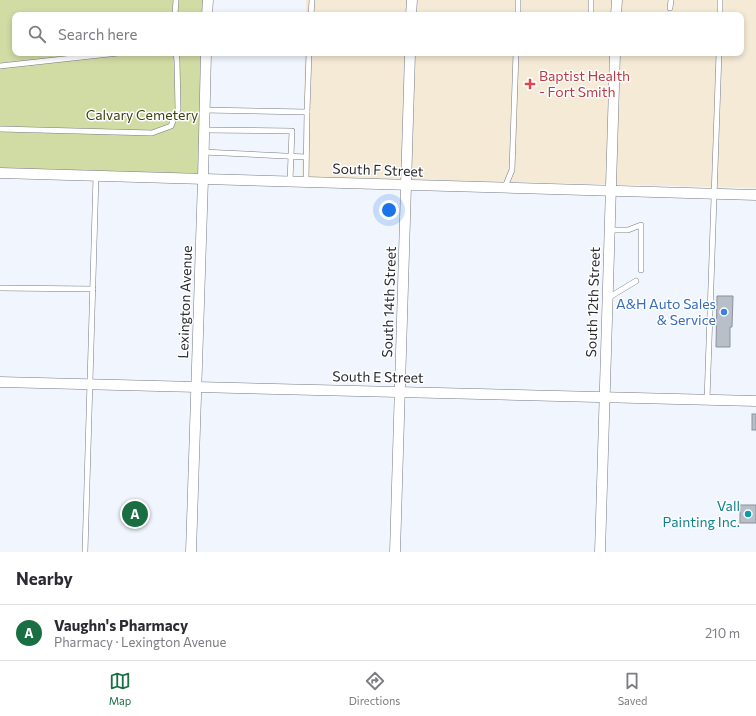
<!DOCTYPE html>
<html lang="en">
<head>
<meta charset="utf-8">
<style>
  :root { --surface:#fff; --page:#f7f7f7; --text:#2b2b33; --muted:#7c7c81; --line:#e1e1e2; --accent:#196f42 }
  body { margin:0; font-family:Commissioner,sans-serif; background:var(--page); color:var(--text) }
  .you { position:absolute; left:389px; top:210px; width:14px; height:14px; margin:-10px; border:3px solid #fff; border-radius:50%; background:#1a73e8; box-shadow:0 0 0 6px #1a73e833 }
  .badge { display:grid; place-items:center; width:26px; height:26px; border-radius:50%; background:var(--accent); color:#fff; font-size:13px; font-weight:700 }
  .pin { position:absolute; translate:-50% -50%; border:2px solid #fff; box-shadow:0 1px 4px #0006 }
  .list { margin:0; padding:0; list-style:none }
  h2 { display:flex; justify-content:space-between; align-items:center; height:52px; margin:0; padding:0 16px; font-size:17px }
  h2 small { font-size:13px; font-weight:400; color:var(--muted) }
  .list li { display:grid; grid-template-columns:26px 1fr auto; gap:12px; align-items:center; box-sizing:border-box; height:56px; padding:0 16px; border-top:1px solid var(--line) }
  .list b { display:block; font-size:15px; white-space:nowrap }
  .list p { margin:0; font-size:13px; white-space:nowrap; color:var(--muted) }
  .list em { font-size:13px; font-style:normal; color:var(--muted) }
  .icon { flex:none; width:22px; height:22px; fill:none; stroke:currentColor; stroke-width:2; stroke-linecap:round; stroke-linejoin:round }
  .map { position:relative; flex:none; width:756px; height:552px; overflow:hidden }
  .search { position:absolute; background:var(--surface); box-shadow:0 2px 6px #0003; left:12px; right:12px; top:12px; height:44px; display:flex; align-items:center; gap:10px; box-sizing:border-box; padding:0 14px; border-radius:8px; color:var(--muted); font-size:15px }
  .sheet { height:108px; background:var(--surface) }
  nav { display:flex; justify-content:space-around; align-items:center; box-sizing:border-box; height:56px; border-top:1px solid var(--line); background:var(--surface); font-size:11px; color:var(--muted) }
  nav a { display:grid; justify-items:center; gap:2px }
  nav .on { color:var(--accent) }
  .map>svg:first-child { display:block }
  .medical { fill:#f4ead5 }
  .green { fill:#d1dba4 }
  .building { fill:#b8bfc9; stroke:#8b919b }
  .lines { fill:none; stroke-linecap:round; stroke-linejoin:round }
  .service-casing { stroke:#767b85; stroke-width:6 }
  .minor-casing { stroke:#767b85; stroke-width:11 }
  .service { stroke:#fff; stroke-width:5 }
  .minor { stroke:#fff; stroke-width:10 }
  .health-dot { fill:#e0444e; stroke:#fff; stroke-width:1.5 }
  .shop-dot { fill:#3f7fe0; stroke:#fff; stroke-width:1.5 }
  .culture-dot { fill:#0f9aa8; stroke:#fff; stroke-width:1.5 }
  .labels { text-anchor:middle; stroke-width:3; stroke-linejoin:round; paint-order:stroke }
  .health-label { font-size:14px; fill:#be3a42; stroke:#fff; text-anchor:start }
  .park-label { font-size:14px; fill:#3b4111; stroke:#fff }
  .street-label { font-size:14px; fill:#282a2e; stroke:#fff }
  .shop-label { font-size:14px; fill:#366cbe; stroke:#fff; text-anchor:end }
  .culture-label { font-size:14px; fill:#0d838f; stroke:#fff; text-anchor:end }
</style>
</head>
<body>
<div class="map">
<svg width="756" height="552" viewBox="0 0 756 552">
  <rect width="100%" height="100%" fill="#f0f5fe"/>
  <!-- medical -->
  <path class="medical" d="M306,0H756V188L302,177L304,115L305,53H741V15H306Z"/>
  <!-- green -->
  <path class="green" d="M0,0H208L207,15H15V53H206L203,179L0,173Z"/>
  <!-- building -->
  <g class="building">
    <path d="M717,296H733L732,327H730V347H716Z"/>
    <rect x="752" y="414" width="4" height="16"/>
    <rect x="740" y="505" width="16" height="18"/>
  </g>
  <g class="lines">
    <defs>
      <g id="service">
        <path d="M670,8L671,0"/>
        <path d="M175,15L176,0"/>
        <path d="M311,15L312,0"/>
        <path d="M518,15V0"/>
        <path d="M591,15V0"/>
        <path d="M720,15V0"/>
        <path d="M0,66L118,53"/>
        <path d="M204,110L307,112"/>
        <path d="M0,129L152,133L171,126L178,109L177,61L176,53"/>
        <path d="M204,130L292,131L290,181"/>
        <path d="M203,152L306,157"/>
        <path d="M306,182L307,112L309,53"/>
        <path d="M505,187L512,170L516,53"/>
        <path d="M609,230H628L641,225V270"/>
        <path d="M0,288L93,289"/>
        <path d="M608,298L636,281"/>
        <path d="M707,400L719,53"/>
        <path d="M85,552L96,176"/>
      </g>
      <g id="minor">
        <path d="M207,15L208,0"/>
        <path d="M411,15L412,0"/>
        <path d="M616,15L617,0"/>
        <path d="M0,173L756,195"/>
        <path d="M0,382L756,401"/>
        <path d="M191,552L203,179L206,53"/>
        <path d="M395,552L410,53"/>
        <path d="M600,552L615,53"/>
      </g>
    </defs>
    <!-- service casing -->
    <use href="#service" class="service-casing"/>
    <!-- minor casing -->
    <use href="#minor" class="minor-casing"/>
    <!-- service -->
    <use href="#service" class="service"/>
    <!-- minor -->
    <use href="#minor" class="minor"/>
  </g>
  <!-- markers -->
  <path class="health-dot" d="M528 78h4v4h4v4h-4v4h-4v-4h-4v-4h4z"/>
  <circle class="shop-dot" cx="724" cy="312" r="4"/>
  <circle class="culture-dot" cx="748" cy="514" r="4"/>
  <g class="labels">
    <!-- health labels -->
    <g class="health-label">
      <text x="539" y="81">Baptist Health<tspan x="539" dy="16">- Fort Smith</tspan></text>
    </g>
    <!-- park labels -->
    <g class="park-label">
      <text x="142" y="120">Calvary Cemetery</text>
    </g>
    <!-- street labels -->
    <g class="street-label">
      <text transform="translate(378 170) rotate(2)" y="5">South F Street</text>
      <text transform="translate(185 302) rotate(-88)" y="5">Lexington Avenue</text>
      <text transform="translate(389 302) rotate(-88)" y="5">South 14th Street</text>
      <text transform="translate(593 302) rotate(-88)" y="5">South 12th Street</text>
      <text transform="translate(378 377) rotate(1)" y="5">South E Street</text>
    </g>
    <!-- shop labels -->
    <g class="shop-label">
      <text x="716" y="309">A&amp;H Auto Sales<tspan x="716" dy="16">&amp; Service</tspan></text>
    </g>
    <!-- culture labels -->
    <g class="culture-label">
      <text x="740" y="511">Vall<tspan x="740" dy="16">Painting Inc.</tspan></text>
    </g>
  </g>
</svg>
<div class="you"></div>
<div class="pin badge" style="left:135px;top:514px">A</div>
<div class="search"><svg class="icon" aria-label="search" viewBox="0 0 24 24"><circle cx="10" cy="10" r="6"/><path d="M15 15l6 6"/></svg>Search here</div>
</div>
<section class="sheet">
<h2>Nearby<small></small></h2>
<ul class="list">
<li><span class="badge">A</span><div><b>Vaughn's Pharmacy</b><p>Pharmacy · Lexington Avenue</p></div><em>210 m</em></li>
</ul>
</section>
<nav>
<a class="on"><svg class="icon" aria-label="map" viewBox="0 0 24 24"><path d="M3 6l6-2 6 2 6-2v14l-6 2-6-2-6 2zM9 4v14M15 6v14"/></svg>Map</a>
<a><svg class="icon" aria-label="directions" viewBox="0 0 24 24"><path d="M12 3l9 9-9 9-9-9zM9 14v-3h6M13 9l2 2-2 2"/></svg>Directions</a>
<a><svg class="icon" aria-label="saved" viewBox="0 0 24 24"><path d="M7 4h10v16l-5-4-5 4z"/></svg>Saved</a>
</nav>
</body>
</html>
